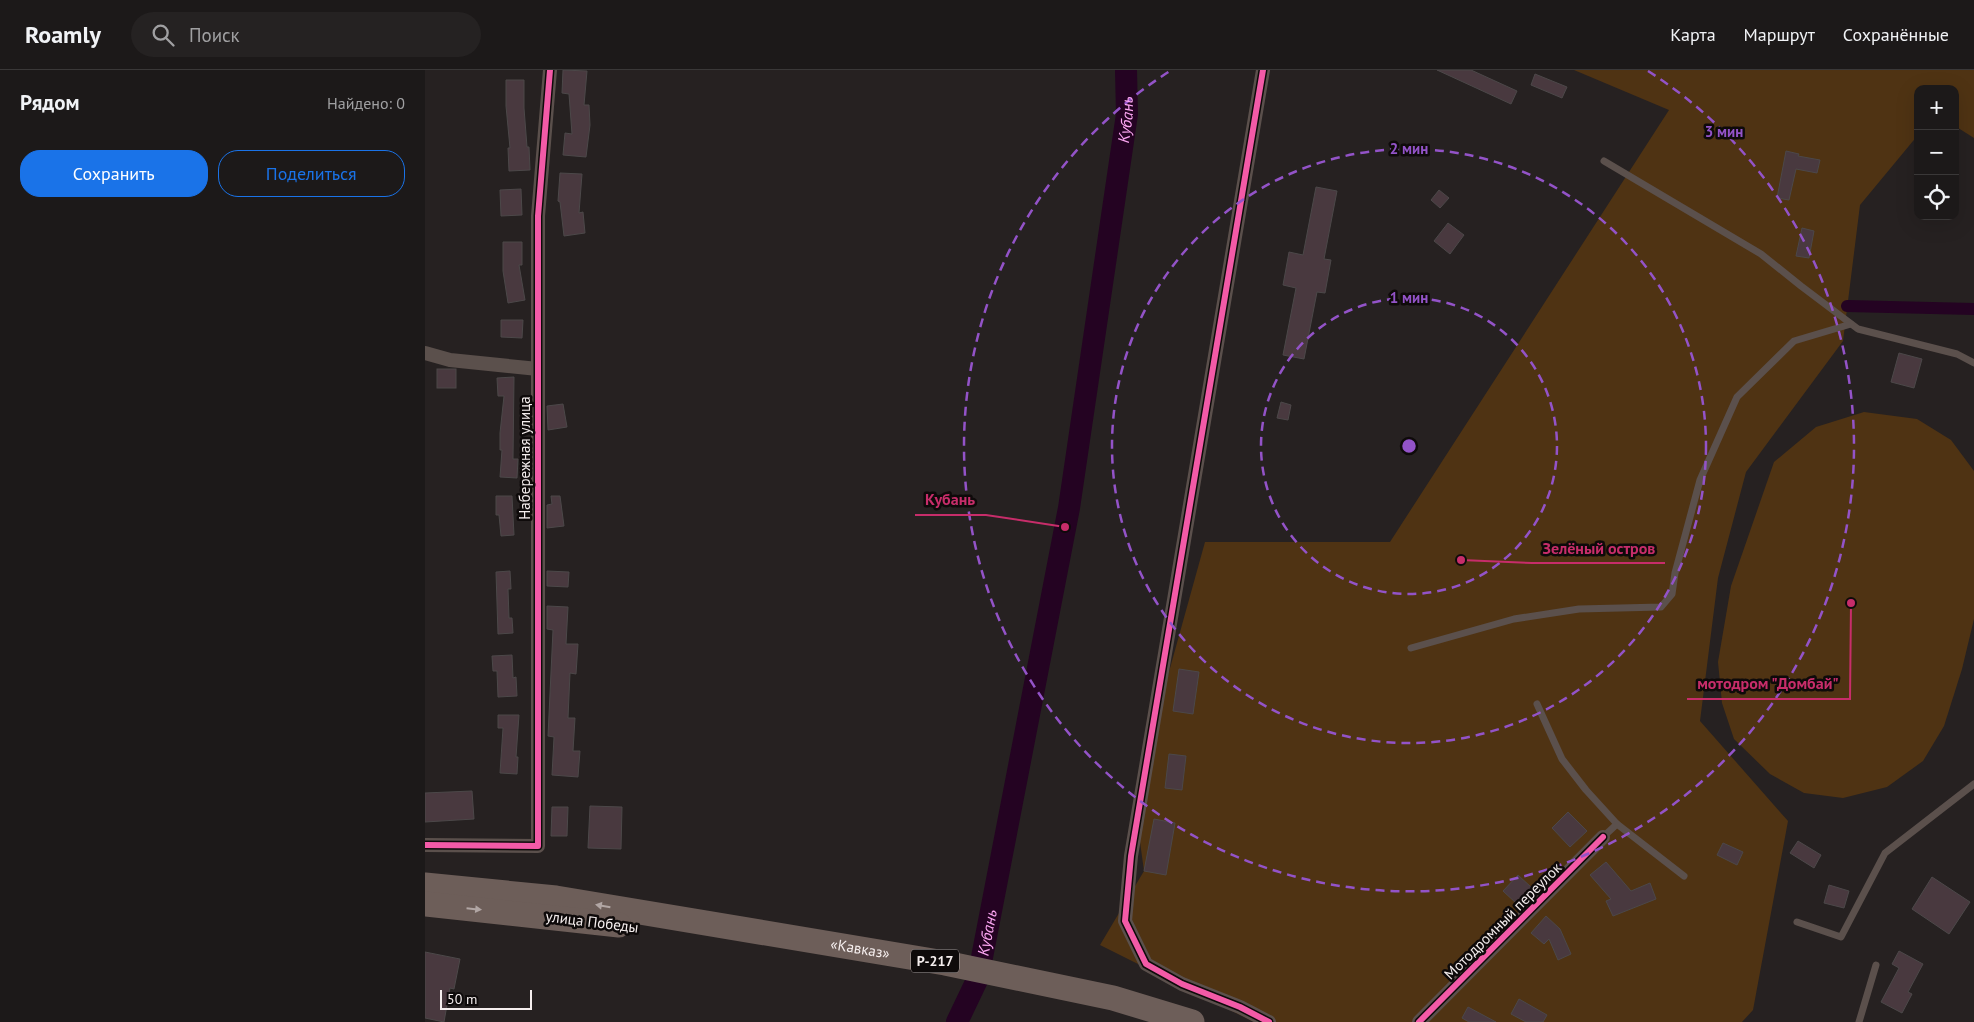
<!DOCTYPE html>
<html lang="ru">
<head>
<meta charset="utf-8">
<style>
  :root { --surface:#1c1919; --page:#252222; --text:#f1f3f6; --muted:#a0a0a2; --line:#3a3838; --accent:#1a73e8 }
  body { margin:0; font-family:"PT Sans",sans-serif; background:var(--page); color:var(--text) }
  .controls { position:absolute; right:15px; top:15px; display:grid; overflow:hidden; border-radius:10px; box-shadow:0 5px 20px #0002 }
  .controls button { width:45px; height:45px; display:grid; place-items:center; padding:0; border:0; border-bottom:1px solid var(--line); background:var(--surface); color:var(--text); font:25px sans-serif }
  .scale { position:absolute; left:15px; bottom:12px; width:92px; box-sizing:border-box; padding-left:5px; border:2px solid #f5eeee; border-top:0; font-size:14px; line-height:18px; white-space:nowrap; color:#f5eeee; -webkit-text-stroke:4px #0e0a0a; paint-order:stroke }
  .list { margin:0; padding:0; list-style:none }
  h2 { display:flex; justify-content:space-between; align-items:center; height:65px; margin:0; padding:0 20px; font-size:21px }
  h2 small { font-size:16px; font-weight:400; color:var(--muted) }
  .actions { display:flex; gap:10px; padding:15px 20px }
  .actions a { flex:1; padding:11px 0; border:1px solid var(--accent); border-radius:20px; text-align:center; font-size:18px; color:var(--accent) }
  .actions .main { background:var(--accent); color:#fff }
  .icon { flex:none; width:28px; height:28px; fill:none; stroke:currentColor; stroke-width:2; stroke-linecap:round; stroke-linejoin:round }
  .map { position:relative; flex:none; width:1549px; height:952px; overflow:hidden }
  header { display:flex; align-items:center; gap:30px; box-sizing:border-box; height:70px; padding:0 25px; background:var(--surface); border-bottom:1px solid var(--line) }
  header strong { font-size:24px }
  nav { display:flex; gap:28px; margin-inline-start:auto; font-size:18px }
  .search { width:350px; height:45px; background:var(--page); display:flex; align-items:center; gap:12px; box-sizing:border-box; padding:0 18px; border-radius:28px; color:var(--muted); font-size:19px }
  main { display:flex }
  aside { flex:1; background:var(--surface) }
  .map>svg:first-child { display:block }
  .green { fill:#4f3313 }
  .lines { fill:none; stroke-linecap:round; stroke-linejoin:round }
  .canal { stroke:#240322; stroke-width:12 }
  .river { stroke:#240322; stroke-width:22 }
  .building { fill:#49393f; stroke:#4c4849 }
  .lane { stroke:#5b504c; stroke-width:7 }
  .street { stroke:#5b504c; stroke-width:14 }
  .highway { stroke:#6d5e59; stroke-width:25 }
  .cycleway-casing { stroke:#0e0a0a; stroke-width:9 }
  .cycleway { stroke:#f35aa7; stroke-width:6 }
  .oneway { fill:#b1a6a4 }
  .ring { fill:none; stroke:#9353c8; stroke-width:2.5; stroke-dasharray:9 6 }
  .labels { text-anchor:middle; stroke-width:5; stroke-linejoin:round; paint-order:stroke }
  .shield { fill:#0e0a0a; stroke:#b0aaaa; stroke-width:1 }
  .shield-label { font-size:14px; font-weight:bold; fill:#f5eeee }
  .street-label { font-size:15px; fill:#f5eeee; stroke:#0e0a0a }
  .water-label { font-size:16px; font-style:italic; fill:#fca6f2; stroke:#0e0a0a }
  .centre { fill:#9353c8; stroke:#0e0a0a; stroke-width:2.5 }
  .ring-label { font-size:15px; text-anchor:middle; font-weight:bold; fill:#9353c8; stroke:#0e0a0a; stroke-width:5; stroke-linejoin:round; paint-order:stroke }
  .leader { fill:none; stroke:#c72d6a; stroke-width:2 }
  .callout-dot { fill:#c72d6a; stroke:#0e0a0a; stroke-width:2 }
  .callout-label { font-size:16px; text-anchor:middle; font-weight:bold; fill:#c72d6a; stroke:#0e0a0a; stroke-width:5; stroke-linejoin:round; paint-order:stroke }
</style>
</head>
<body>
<header>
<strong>Roamly</strong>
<div class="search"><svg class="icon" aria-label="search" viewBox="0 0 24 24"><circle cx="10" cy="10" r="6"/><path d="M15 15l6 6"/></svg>Поиск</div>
<nav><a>Карта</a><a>Маршрут</a><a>Сохранённые</a></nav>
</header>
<main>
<aside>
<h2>Рядом<small>Найдено: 0</small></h2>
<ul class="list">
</ul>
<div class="actions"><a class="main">Сохранить</a><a>Поделиться</a></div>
</aside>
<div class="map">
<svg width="1549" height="952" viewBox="0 0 1549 952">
  <rect width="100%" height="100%" fill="#262121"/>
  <!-- green -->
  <g class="green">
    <path d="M1149,0H1549V68L1530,56V19H1493V65L1435,135L1418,271L1321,402L1293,508L1275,651L1363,751L1328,940L1317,952H829L675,875L719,801L709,728L780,472H965L1244,40Z"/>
    <path d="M1439,342L1492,349L1526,370L1549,401V549L1537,599L1519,656L1498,691L1462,717L1418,728L1379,723L1345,704L1309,669L1297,633L1293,592L1306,516L1349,392L1391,357Z"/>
  </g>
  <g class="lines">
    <!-- canal -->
    <path class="canal" d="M1422,236L1549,239"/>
    <!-- river -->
    <path class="river" id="s1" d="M532,952L553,908L644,438L702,44L701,0"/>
  </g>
  <!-- building -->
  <g class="building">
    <path d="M138,0L162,1L159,35H164L165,55L161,87L138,85L140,63L147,64L144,24L137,23Z"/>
    <path d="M1012,0H1046L1092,21L1086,34Z"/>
    <path d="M1110,4L1142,17L1137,28L1106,15Z"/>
    <path d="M81,10H99V38L102,77H104L105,100L84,101L83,78H85L81,36Z"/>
    <path d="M1361,81L1374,84L1373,86L1395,90L1392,103L1371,99L1364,130L1352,128Z"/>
    <path d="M135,103L157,104L154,143L158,142L160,163L139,166L135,132L133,131Z"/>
    <path d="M891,117L912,121L899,189L906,190L900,223L892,222L879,289L858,285L871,218L858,215L864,182L878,185Z"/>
    <path d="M96,119L97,145L76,146L75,120Z"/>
    <path d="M1014,120L1024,128L1015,138L1006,130Z"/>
    <path d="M1023,153L1039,165L1025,184L1009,171Z"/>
    <path d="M1377,158L1389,161L1384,188L1371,186Z"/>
    <path d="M78,172H97V195H94L100,230L83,233L78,201Z"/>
    <path d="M76,250H98L97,268L76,267Z"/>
    <path d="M1474,283L1497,289L1489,318L1466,312Z"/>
    <rect x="12" y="299" width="19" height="19"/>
    <path d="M89,307L88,389H93L92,408L75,407L77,380H75V363L79,326H73L72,308Z"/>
    <path d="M856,332L866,335L863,350L852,348Z"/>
    <path d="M138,334L142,357L123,360L122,336Z"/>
    <path d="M71,426H87L89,465L76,466L74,445H71Z"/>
    <path d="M126,426H135L139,456L122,458V435L127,434Z"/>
    <path d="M85,501L86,519H83L84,548H87L88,563L73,564L71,502Z"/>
    <path d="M122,501L144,502L143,517L122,516Z"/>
    <path d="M122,536L143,537L141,574H153L151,604L145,603L143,648H150L148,681H155L153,707L127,705L129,667L123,666L128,560L122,559Z"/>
    <path d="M87,585L88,608L91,607L92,626L73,627L72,601H68L67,586Z"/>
    <path d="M754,599L774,602L768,644L748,641Z"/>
    <path d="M73,645H94L91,687H93L92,704L75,703L78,658H73Z"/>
    <path d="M744,684L761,686L757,720L740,718Z"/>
    <path d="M47,721L49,749L0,752V723Z"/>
    <path d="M165,736L197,737L196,779L163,778Z"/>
    <path d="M127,737H143L142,766H126Z"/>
    <path d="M1143,742L1162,761L1145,777L1127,758Z"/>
    <path d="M729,749L750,753L741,805L719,801Z"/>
    <path d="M1373,771L1396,785L1389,798L1365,783Z"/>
    <path d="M1298,773L1318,782L1312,795L1292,785Z"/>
    <path d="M1181,792L1206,821L1225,813L1231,829L1188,846L1181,831L1186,829L1165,805Z"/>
    <path d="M1093,805L1107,818L1092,834L1078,821Z"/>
    <path d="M1507,807L1545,832L1524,864L1487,839Z"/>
    <path d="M1404,815L1424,821L1419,838L1399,833Z"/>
    <path d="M1121,846L1135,859L1146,884L1133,890L1124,869L1119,874L1106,863Z"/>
    <path d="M1474,881L1498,894L1483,922L1487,924L1477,943L1456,932L1474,898L1467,894Z"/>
    <path d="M0,882L35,889L29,919L25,918L19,952L0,948Z"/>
    <path d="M1094,929L1122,945L1118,952H1101L1086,944Z"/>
    <path d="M1043,937L1071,952H1044L1037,948Z"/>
  </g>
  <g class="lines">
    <!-- lane -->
    <g class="lane">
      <path d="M1179,91L1336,184L1376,216L1433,259L1532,284L1549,293"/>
      <path d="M986,578L1089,549L1154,539L1236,537L1247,524L1250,503L1275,410L1312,327L1369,271L1426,254"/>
      <path d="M1112,634L1137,689L1161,720L1192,754"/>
      <path d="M1178,767L1192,754L1259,806"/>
      <path d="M1372,852L1416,867L1460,783L1549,714"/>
      <path d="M1434,952L1451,895"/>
    </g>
    <!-- street -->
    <g class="street">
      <path d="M838,0L706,786L700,851L721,894L757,914L815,937L844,952"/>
      <path d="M0,283L25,290L113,299"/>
      <path d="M0,775L113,776V146L125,0"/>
      <path d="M994,952L1178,767"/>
    </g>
    <!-- highway -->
    <g class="highway">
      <path id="s2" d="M0,815L131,828L520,893L688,928L767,952"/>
      <path d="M0,834L194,855"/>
    </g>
    <defs>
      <g id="cycleway">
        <path d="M838,0L706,786L700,851L721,894L757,914L815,937L844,952"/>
        <path d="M0,775L113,776V146L125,0"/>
        <path d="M994,952L1178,767"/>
      </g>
    </defs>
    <!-- cycleway casing -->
    <use href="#cycleway" class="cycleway-casing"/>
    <!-- cycleway -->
    <use href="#cycleway" class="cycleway"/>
  </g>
  <!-- one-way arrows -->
  <defs><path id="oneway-solid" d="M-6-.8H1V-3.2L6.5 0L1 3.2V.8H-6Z" transform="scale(1.25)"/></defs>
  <g class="oneway">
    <use href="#oneway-solid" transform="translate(178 836) rotate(-170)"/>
    <use href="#oneway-solid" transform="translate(49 839) rotate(6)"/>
  </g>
  <!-- distance rings -->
  <g class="ring">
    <circle cx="984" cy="376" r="148"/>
    <circle cx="984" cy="376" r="297"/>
    <path d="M1223 1A445 445 0 1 1 745 1"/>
  </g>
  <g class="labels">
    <!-- shield labels -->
    <rect class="shield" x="486" y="879.5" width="48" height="23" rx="4"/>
    <g class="shield-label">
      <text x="510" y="896">Р-217</text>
    </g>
    <!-- street labels -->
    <g class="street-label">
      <text transform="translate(100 388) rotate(-90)" y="5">Набережная улица</text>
      <text transform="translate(1078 851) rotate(-45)" y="5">Мотодромный переулок</text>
      <text transform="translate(167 852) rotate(7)" y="5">улица Победы</text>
      <text dy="5" stroke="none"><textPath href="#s2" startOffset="440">«Кавказ»</textPath></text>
    </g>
    <!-- water labels -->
    <g class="water-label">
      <text dy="6" stroke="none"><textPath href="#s1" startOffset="920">Кубань</textPath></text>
      <text dy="6" stroke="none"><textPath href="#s1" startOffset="95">Кубань</textPath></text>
    </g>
  </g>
  <circle cx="984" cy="376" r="8" class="centre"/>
  <g class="ring-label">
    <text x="1299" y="67">3 мин</text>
    <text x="984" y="84">2 мин</text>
    <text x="984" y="233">1 мин</text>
  </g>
  <!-- callouts -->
  <path class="leader" d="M640 457L561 445H490M1036 490L1107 493H1240M1426 533L1425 629H1262"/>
  <g class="callout-dot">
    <circle cx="640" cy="457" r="5"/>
    <circle cx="1036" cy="490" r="5"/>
    <circle cx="1426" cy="533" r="5"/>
  </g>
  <g class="callout-label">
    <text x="525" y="435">Кубань</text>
    <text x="1174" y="484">Зелёный остров</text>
    <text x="1343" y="619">мотодром "Домбай"</text>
  </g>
</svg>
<div class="controls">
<button>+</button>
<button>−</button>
<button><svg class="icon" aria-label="locate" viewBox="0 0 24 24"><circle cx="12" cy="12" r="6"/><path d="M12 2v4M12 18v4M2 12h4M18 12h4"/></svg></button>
</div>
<div class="scale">50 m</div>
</div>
</main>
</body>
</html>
